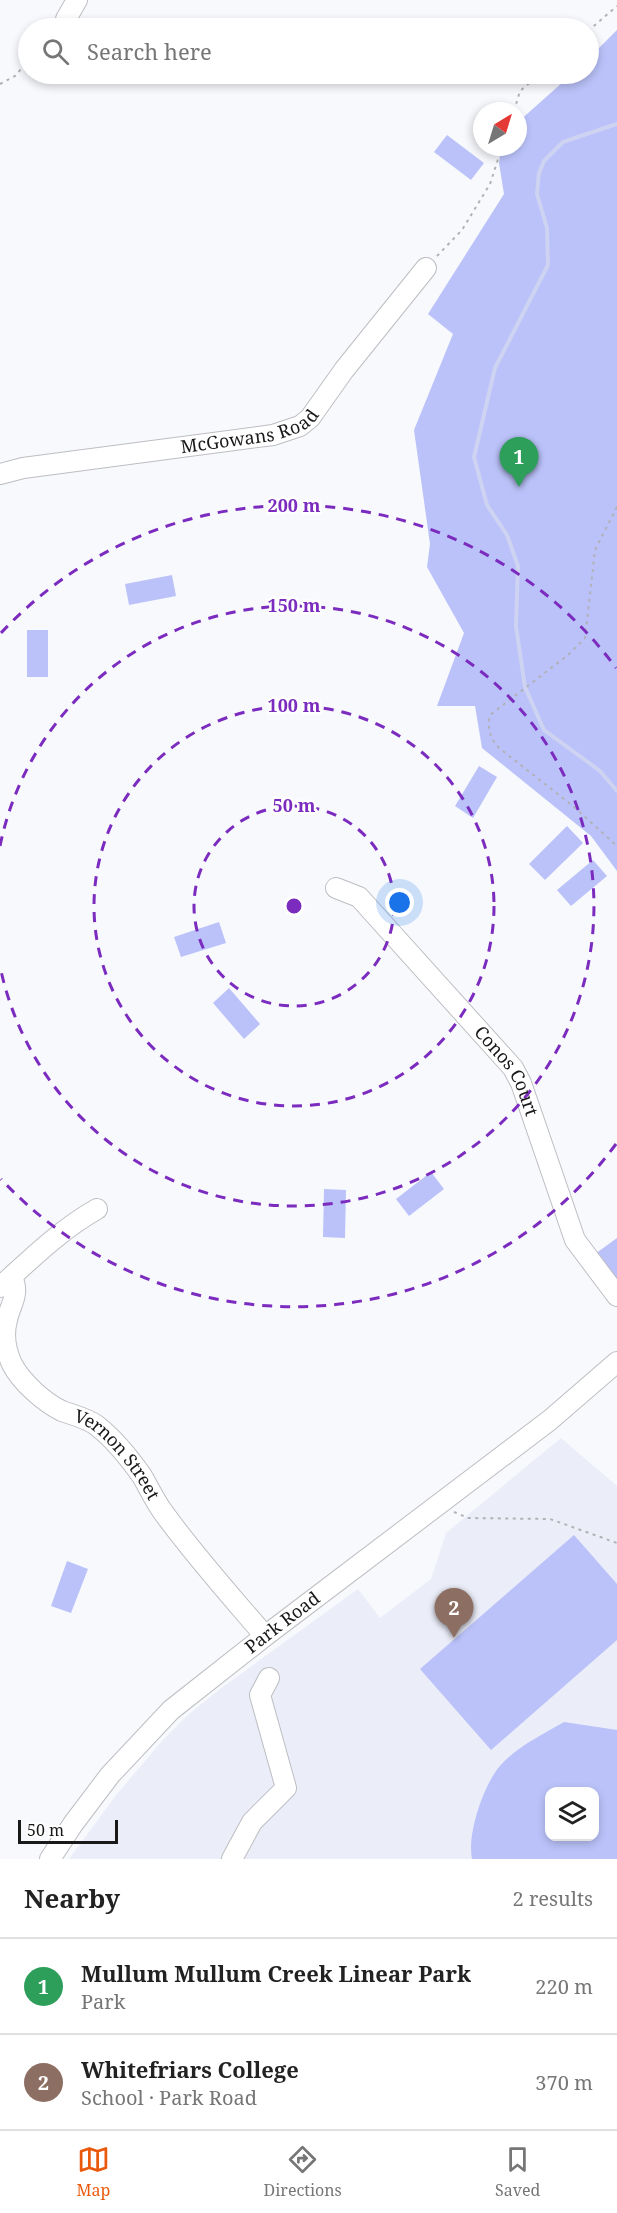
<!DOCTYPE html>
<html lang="en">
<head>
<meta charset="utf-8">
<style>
  :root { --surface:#fff; --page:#f6f6f6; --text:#222; --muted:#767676; --line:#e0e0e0; --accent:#ea580c }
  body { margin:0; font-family:"Noto Serif",serif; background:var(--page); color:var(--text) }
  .controls { position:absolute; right:18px; bottom:18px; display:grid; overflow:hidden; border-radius:12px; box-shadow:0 3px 9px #0003 }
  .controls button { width:54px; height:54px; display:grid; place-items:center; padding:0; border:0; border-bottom:2px solid var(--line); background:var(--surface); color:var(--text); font:30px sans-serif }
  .compass { position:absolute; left:473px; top:102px; width:54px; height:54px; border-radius:50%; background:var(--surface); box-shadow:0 3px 9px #0003; rotate:38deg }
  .scale { position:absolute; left:18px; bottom:15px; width:100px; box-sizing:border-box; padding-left:6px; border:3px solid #19191a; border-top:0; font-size:16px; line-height:21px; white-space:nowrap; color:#19191a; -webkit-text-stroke:4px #fff; paint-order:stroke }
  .you { position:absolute; left:400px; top:903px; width:21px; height:21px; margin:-15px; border:4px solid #fff; border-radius:50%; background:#1a73e8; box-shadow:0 0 0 9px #1a73e833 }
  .badge { display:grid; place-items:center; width:39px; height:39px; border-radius:50%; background:var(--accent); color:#fff; font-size:20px; font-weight:700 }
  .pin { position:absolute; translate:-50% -50px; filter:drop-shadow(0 2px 3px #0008) }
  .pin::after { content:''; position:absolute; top:32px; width:21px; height:18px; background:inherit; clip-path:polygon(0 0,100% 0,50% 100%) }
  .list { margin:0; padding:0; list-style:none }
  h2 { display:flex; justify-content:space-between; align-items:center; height:78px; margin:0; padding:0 24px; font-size:26px }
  h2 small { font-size:20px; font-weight:400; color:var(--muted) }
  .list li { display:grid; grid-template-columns:39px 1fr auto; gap:18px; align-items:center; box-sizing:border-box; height:96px; padding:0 24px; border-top:2px solid var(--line) }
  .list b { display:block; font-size:22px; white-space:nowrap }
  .list p { margin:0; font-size:20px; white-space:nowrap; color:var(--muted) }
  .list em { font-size:20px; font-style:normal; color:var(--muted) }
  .icon { flex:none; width:33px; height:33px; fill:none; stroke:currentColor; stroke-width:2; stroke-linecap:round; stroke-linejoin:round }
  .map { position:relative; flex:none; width:617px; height:1859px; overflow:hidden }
  .search { position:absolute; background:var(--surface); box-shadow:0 3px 9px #0003; left:18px; right:18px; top:18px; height:66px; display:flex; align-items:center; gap:15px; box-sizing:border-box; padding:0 21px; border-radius:33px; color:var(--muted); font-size:22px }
  .sheet { height:270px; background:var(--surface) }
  nav { display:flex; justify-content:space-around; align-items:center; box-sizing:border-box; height:84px; border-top:2px solid var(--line); background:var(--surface); font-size:16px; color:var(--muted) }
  nav a { display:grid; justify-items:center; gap:3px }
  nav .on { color:var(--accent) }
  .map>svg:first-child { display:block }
  .built { fill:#ebedf8; fill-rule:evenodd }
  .green { fill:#bac2f9; fill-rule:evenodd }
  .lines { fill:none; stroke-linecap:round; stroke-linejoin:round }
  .stream { stroke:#ced3f2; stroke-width:4 }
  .minor-casing { stroke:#bdbec2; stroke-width:22 }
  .path { stroke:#b1b2b5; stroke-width:2; stroke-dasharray:3 4.5; stroke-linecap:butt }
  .minor { stroke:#fff; stroke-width:20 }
  .ring { fill:none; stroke:#7b2cbf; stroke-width:3; stroke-dasharray:10 8 }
  .labels { text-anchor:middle; stroke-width:5; stroke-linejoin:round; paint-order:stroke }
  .street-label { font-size:18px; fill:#19191a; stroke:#fff }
  .centre { fill:#7b2cbf; stroke:#fff; stroke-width:3 }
  .ring-label { font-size:18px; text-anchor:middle; font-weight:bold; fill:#7b2cbf; stroke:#fff; stroke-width:5; stroke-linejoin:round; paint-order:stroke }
</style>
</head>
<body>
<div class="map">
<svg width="617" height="1859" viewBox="0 0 617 1859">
  <rect width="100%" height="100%" fill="#f8f9fd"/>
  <!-- built -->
  <path class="built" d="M561,1438L617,1486V1859H69L117,1794L162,1741L189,1714L220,1689L358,1589L380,1618L431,1579L446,1533ZM550,1792H594V1836H550Z"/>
  <!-- green -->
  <g class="green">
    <path d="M617,30V871L591,836L482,748L475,706H437L464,633L427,567L430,544L414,430L453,334L428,314L504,194L499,163L501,147H518V122L572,74H588L589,58Z"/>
    <path d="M447,135L484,163L471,180L434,152Z"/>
    <path d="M172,575L176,596L129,605L125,584Z"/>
    <rect x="27" y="630" width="21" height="47"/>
    <path d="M479,766L497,777L473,818L455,806Z"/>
    <path d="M567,826L583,843L545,880L529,864Z"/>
    <path d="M593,860L607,876L571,906L557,890Z"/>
    <path d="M219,922L226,943L181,957L174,937Z"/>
    <path d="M229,988L260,1024L244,1039L213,1003Z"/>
    <path d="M431,1172L444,1189L409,1216L396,1199Z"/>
    <path d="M324,1189L346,1190L345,1238L323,1237Z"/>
    <path d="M617,1238V1285L595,1254Z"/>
    <path d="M574,1535L617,1584V1640L491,1750L420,1669Z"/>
    <path d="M67,1561L88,1569L71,1613L51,1606Z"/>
    <path d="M564,1722L617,1730V1859H472C467,1834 483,1787 499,1767C516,1747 542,1735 564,1722ZM550,1792H594V1836H550Z"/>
  </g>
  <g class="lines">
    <!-- stream -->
    <path class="stream" d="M617,124L563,142L544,161L539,173L537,194L547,228L548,265L495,368L474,457L487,505L507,535L518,566L516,626L525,687L544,730L600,771L617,791"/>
    <defs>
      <g id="minor">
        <path d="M66,19L77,0"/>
        <path id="s1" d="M0,474L23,468L273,435L300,426L310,418L344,370L426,268"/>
        <path id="s2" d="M336,888L359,897L513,1068L521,1083L575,1240L617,1296"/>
        <path id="s3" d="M12,1277C20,1295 11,1302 7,1320C3,1335 6,1351 12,1364C21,1382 45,1403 62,1411C73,1415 86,1418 96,1425C113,1438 130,1459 142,1476C149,1488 155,1501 163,1512C194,1555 230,1595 265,1636"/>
        <path d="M0,1287C31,1259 60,1230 97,1209"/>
        <path id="s4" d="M50,1859L73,1824L110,1775L171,1710L265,1636L550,1420L617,1362"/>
        <path d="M232,1859L252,1822L286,1788L260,1695L269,1678"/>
      </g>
    </defs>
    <!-- minor casing -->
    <use href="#minor" class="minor-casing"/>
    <!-- path -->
    <g class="path">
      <path d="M588,31L617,6"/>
      <path d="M0,84L15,76L28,61"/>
      <path d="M514,111L520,91L540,74"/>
      <path d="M437,256L462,230L490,184L502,147"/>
      <path d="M617,507L595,550L585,638L568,655L490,715C487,729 490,738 499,748L573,806L617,846"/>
      <path d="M454,1512L468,1518L550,1519L617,1543"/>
    </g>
    <!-- minor -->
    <use href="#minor" class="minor"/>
  </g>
  <!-- distance rings -->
  <g class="ring">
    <circle cx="294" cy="906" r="100"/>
    <circle cx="294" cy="906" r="200"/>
    <path d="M0 846A300 300 0 1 1 0 966"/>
    <path d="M616 1144A400 400 0 0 1 1 1179M1 633A400 400 0 0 1 616 668"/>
  </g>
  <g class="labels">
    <!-- street labels -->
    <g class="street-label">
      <text dy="6" stroke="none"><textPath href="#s1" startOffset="254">McGowans Road</textPath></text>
      <text dy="6" stroke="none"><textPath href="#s2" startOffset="254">Conos Court</textPath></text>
      <text dy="6" stroke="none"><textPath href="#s3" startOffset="232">Vernon Street</textPath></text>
      <text dy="6" stroke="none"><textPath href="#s4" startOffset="334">Park Road</textPath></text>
    </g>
  </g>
  <circle cx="294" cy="906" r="9" class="centre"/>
  <g class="ring-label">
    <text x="294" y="512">200 m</text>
    <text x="294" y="612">150 m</text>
    <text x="294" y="712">100 m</text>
    <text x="294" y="812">50 m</text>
  </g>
</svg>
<div class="controls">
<button><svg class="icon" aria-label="layers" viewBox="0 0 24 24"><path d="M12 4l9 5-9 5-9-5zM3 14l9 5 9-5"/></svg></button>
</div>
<svg class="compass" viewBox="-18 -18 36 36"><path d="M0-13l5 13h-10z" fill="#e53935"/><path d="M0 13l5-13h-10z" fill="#767676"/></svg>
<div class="scale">50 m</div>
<div class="you"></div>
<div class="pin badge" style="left:519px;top:487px;background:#2e9e5b">1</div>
<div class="pin badge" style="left:454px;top:1638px;background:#8d6e63">2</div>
<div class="search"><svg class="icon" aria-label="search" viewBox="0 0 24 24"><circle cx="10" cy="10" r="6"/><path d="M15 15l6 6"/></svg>Search here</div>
</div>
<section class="sheet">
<h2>Nearby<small>2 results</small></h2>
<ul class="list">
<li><span class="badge" style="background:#2e9e5b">1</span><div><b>Mullum Mullum Creek Linear Park</b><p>Park</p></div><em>220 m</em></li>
<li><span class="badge" style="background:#8d6e63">2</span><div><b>Whitefriars College</b><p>School · Park Road</p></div><em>370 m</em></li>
</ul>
</section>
<nav>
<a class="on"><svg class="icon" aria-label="map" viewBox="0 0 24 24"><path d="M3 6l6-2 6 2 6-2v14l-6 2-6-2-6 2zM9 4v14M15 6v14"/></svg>Map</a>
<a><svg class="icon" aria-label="directions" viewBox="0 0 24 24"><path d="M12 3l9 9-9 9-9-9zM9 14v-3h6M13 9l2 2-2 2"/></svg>Directions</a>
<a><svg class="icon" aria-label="saved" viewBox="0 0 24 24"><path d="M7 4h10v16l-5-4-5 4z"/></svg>Saved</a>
</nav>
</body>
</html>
